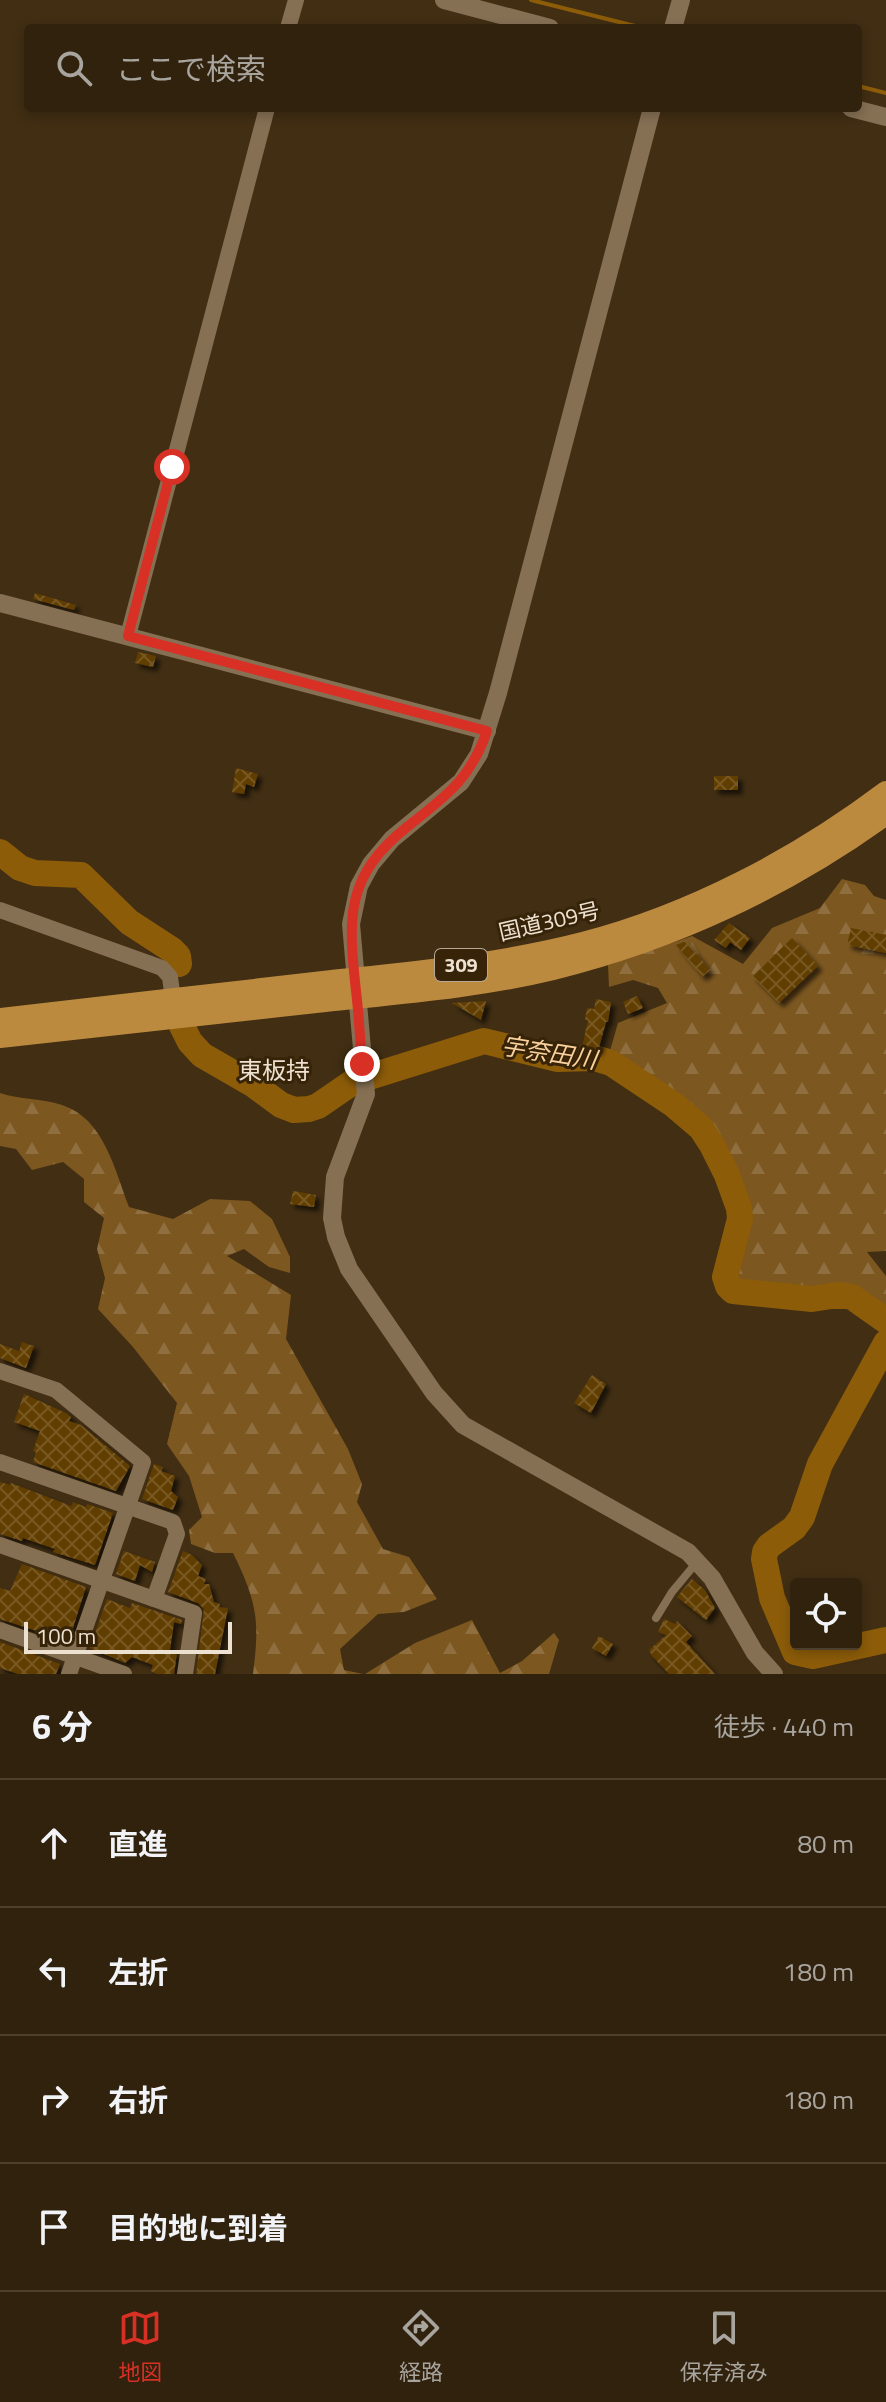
<!DOCTYPE html>
<html lang="ja">
<head>
<meta charset="utf-8">
<style>
  :root { --surface:#31220e; --page:#392a17; --text:#f1f3f6; --muted:#a8a49e; --line:#4c3f2e; --accent:#d93025 }
  body { margin:0; font-family:"Titillium Web","Noto Sans JP",sans-serif; background:var(--page); color:var(--text) }
  .controls { position:absolute; right:24px; bottom:24px; display:grid; overflow:hidden; border-radius:8px; box-shadow:0 4px 12px #0003 }
  .controls button { width:72px; height:72px; display:grid; place-items:center; padding:0; border:0; border-bottom:2px solid var(--line); background:var(--surface); color:var(--text); font:40px sans-serif }
  .scale { position:absolute; left:24px; bottom:20px; width:208px; box-sizing:border-box; padding-left:8px; border:4px solid #ede1d1; border-top:0; font-size:22px; line-height:28px; white-space:nowrap; color:#ede1d1; -webkit-text-stroke:6px #372408; paint-order:stroke }
  .stop { position:absolute; width:24px; height:24px; margin:-18px; border:6px solid #d93025; border-radius:50%; background:#fff }
  .stop.end { background:#d93025; border-color:#fff; box-shadow:0 2px 8px #0008 }
  .list { margin:0; padding:0; list-style:none }
  h2 { display:flex; justify-content:space-between; align-items:center; height:104px; margin:0; padding:0 32px; font-size:34px }
  h2 small { font-size:26px; font-weight:400; color:var(--muted) }
  .list li { display:grid; grid-template-columns:52px 1fr auto; gap:24px; align-items:center; box-sizing:border-box; height:128px; padding:0 32px; border-top:2px solid var(--line) }
  .list b { display:block; font-size:30px; white-space:nowrap }
  .list em { font-size:26px; font-style:normal; color:var(--muted) }
  .icon { flex:none; width:44px; height:44px; fill:none; stroke:currentColor; stroke-width:2; stroke-linecap:round; stroke-linejoin:round }
  .map { position:relative; flex:none; width:886px; height:1674px; overflow:hidden }
  .search { position:absolute; background:var(--surface); box-shadow:0 4px 12px #0003; left:24px; right:24px; top:24px; height:88px; display:flex; align-items:center; gap:20px; box-sizing:border-box; padding:0 28px; border-radius:8px; color:var(--muted); font-size:30px }
  .sheet { height:616px; background:var(--surface) }
  nav { display:flex; justify-content:space-around; align-items:center; box-sizing:border-box; height:112px; border-top:2px solid var(--line); background:var(--surface); font-size:22px; color:var(--muted) }
  nav a { display:grid; justify-items:center; gap:4px }
  nav .on { color:var(--accent) }
  .map>svg:first-child { display:block }
  .forest { fill:url(#forest-firs) }
  .lines { fill:none; stroke-linecap:round; stroke-linejoin:round }
  .stream { stroke:#8c5c09; stroke-width:4 }
  .river { stroke:#8c5c09; stroke-width:26 }
  .building { fill:url(#building-cross-hatch); filter:url(#shadow) }
  .service { stroke:#867054; stroke-width:8 }
  .minor { stroke:#867054; stroke-width:16 }
  .tertiary { stroke:#867054; stroke-width:18 }
  .trunk { stroke:#bc8a3f; stroke-width:22 }
  .route { stroke:#d93025; stroke-width:10 }
  .labels { text-anchor:middle; stroke-width:6; stroke-linejoin:round; paint-order:stroke }
  .shield { fill:#372408; stroke:#b6a895; stroke-width:2 }
  .shield-label { font-size:20px; font-weight:bold; fill:#ede1d1 }
  .street-label { font-size:22px; fill:#ede1d1; stroke:#372408 }
  .water-label { font-size:24px; font-style:italic; fill:#fad19d; stroke:#372408 }
  .neighbourhood-label { font-size:24px; fill:#ede1d1; stroke:#372408 }
</style>
</head>
<body>
<div class="map">
<svg width="886" height="1674" viewBox="0 0 886 1674">
  <defs>
    <pattern id="forest-firs" width="22" height="20" patternUnits="userSpaceOnUse" patternTransform="scale(2)"><rect width="22" height="20" fill="#7c5720"/><path d="M5 1l3.5 6h-7zM16 11l3.5 6h-7z" fill="#8f6f3f"/></pattern>
    <pattern id="building-cross-hatch" width="8" height="8" patternUnits="userSpaceOnUse" patternTransform="scale(2)"><rect width="8" height="8" fill="#613d00"/><path d="M0 0l8 8M0 8l8-8" fill="none" stroke="#785924"/></pattern>
    <filter id="shadow"><feDropShadow dx="4.5" dy="4.5" stdDeviation="2" flood-color="#0009"/></filter>
  </defs>
  <rect width="100%" height="100%" fill="#412e13"/>
  <!-- forest -->
  <g class="forest">
    <path d="M842,879L865,885L874,896L886,900V1251L867,1252L886,1276V1315L878,1313C849,1271 795,1296 753,1294C746,1293 739,1294 734,1291C729,1287 726,1281 722,1276L735,1216L714,1153L697,1124L640,1085L605,1068L618,1023L667,1003L658,988L633,980L609,987L608,965L692,936L743,964L772,928L820,908Z"/>
    <path d="M0,1093C20,1100 42,1098 62,1105C104,1118 115,1171 129,1207L173,1219L210,1199L250,1201L272,1219L290,1257V1273L269,1267L244,1249L227,1256L291,1295L286,1339L348,1449L362,1484L357,1502L383,1549L409,1557L437,1599L404,1612L378,1614L340,1649L344,1670L363,1674H253C260,1620 257,1602 233,1553H215L191,1544L189,1530L202,1517L189,1476L167,1444L177,1403L133,1347L98,1309L105,1278L97,1249L104,1218L84,1202V1179L63,1162L32,1170L16,1149L0,1146Z"/>
    <path d="M472,1620L500,1673L522,1661L554,1633L559,1640L549,1674H365L415,1643Z"/>
  </g>
  <g class="lines">
    <!-- stream -->
    <g class="stream">
      <path d="M531,0L643,28"/>
      <path d="M858,86L886,93"/>
    </g>
    <!-- river -->
    <g class="river">
      <path d="M0,852L20,868L35,873L81,875L129,922L172,950L178,956L179,964"/>
      <path d="M182,1026L190,1042L202,1055L254,1085L281,1105L294,1110L309,1109L318,1106L353,1082L484,1041L557,1059L595,1058L611,1063L674,1105L701,1128L712,1145L727,1175L739,1208L740,1219L725,1277L728,1286L733,1291L812,1299L838,1295L852,1297L886,1321"/>
      <path d="M886,1343L820,1464L802,1517L794,1528L769,1546L765,1552L764,1559L772,1598L795,1652L813,1656L886,1640"/>
    </g>
  </g>
  <!-- building -->
  <g class="building">
    <path d="M35,593L76,605L74,610L33,599Z"/>
    <path d="M138,652L156,656L153,667L135,663Z"/>
    <path d="M236,768L258,774L254,787L246,784L244,794L232,792Z"/>
    <rect x="714" y="776" width="24" height="14"/>
    <path d="M729,923L750,938L741,950L730,942L726,948L714,940Z"/>
    <path d="M851,928L886,935V953L847,945Z"/>
    <path d="M792,938L818,966L779,1003L752,976Z"/>
    <path d="M686,941L710,970L702,977L676,945Z"/>
    <path d="M637,996L643,1008L628,1014L623,1002Z"/>
    <path d="M596,999L611,1002L608,1022H606L598,1051H581L588,1020H585L587,1008L594,1009Z"/>
    <path d="M486,1001L481,1020L452,1003Z"/>
    <path d="M293,1191L316,1195L314,1207L290,1204Z"/>
    <path d="M22,1342L34,1346L26,1368L0,1358V1344L19,1351Z"/>
    <path d="M592,1375L606,1384L591,1413L574,1403Z"/>
    <path d="M24,1394L66,1413L71,1417L69,1421L81,1425L130,1466L116,1491L33,1462L36,1452L33,1451L40,1431L14,1422Z"/>
    <path d="M154,1464L163,1467L161,1471L175,1476L171,1491L178,1497L173,1510L142,1499Z"/>
    <path d="M0,1482L10,1485L11,1483L71,1506L73,1502L86,1507L87,1504L113,1513L95,1565L53,1552L55,1549L23,1538L22,1541L0,1534Z"/>
    <path d="M124,1551L155,1562L152,1572L140,1565L135,1581L116,1574Z"/>
    <path d="M183,1551L192,1555L202,1565L198,1576L206,1579L204,1584H209L214,1602L220,1604L219,1607L228,1608L215,1674H196L204,1609L198,1603L168,1592Z"/>
    <path d="M22,1564L86,1587L71,1634L49,1626L46,1634L0,1619V1588L10,1591Z"/>
    <path d="M692,1579L705,1590L715,1608L706,1620L677,1597Z"/>
    <path d="M107,1599L130,1608L132,1603L182,1620L181,1624L174,1622L170,1650L177,1653L174,1674H157L151,1671L153,1665L132,1657L125,1663L90,1648Z"/>
    <path d="M664,1619L675,1624L677,1621L692,1636L686,1642L715,1674H669L652,1656L649,1650L666,1635L658,1632Z"/>
    <path d="M599,1636L613,1644L606,1656L592,1648Z"/>
    <path d="M0,1642L60,1664L56,1674H18L0,1668Z"/>
  </g>
  <g class="lines">
    <!-- service -->
    <path class="service" d="M656,1618L672,1592L697,1562"/>
    <!-- minor -->
    <g class="minor">
      <path d="M288,28L296,0"/>
      <path d="M128,636L267,108"/>
      <path d="M0,910L162,968L170,977L174,1007"/>
      <path d="M0,1371L56,1390L143,1462L69,1674"/>
      <path d="M0,1462L173,1522L177,1534L154,1599"/>
      <path d="M0,1545L194,1613L185,1674"/>
      <path d="M0,1630L124,1674"/>
    </g>
    <!-- tertiary -->
    <g class="tertiary">
      <path d="M444,0L550,28"/>
      <path d="M673,28L681,0"/>
      <path d="M652,108L498,693L479,754L461,782L392,839L371,864L359,886L351,924L366,1094L335,1177L332,1218L336,1237L349,1269L434,1393L463,1425L688,1552L712,1578L755,1653L774,1674"/>
      <path d="M851,108L886,117"/>
      <path d="M0,603L487,731"/>
    </g>
    <!-- trunk -->
    <g class="trunk">
      <path d="M0,1019C111,1006 221,994 332,981C416,972 502,964 583,943C691,915 797,859 886,792"/>
      <path d="M0,1037C108,1025 217,1013 325,1001C401,993 479,987 553,969C672,940 787,886 886,814"/>
    </g>
  </g>
  <g class="lines">
    <!-- route -->
    <path class="route" d="M172,467L128,636L487,731C470,780 446,796 407,827C345,876 348,918 356,991C359,1015 360,1039 362,1064"/>
  </g>
  <g class="labels">
    <!-- shield labels -->
    <rect class="shield" x="435" y="949" width="52" height="32" rx="6"/>
    <g class="shield-label">
      <text x="461" y="972">309</text>
    </g>
    <!-- street labels -->
    <g class="street-label">
      <text transform="translate(549 921) rotate(-13)" y="8">国道309号</text>
    </g>
    <!-- water labels -->
    <g class="water-label">
      <text transform="translate(549 1053) rotate(9)" y="8">宇奈田川</text>
    </g>
    <!-- neighbourhood labels -->
    <g class="neighbourhood-label">
      <text x="274" y="1079">東板持</text>
    </g>
  </g>
</svg>
<div class="controls">
<button><svg class="icon" aria-label="locate" viewBox="0 0 24 24"><circle cx="12" cy="12" r="6"/><path d="M12 2v4M12 18v4M2 12h4M18 12h4"/></svg></button>
</div>
<div class="scale">100 m</div>
<div class="stop" style="left:172px;top:467px"></div>
<div class="stop end" style="left:362px;top:1064px"></div>
<div class="search"><svg class="icon" aria-label="search" viewBox="0 0 24 24"><circle cx="10" cy="10" r="6"/><path d="M15 15l6 6"/></svg>ここで検索</div>
</div>
<section class="sheet">
<h2>6 分<small>徒歩 · 440 m</small></h2>
<ul class="list">
<li><svg class="icon" aria-label="ahead" viewBox="0 0 24 24"><path d="M12 20V5M6 11l6-6 6 6"/></svg><div><b>直進</b></div><em>80 m</em></li>
<li><svg class="icon" aria-label="left" viewBox="0 0 24 24"><path d="M17 20v-9H6M10 6l-5 5 5 5"/></svg><div><b>左折</b></div><em>180 m</em></li>
<li><svg class="icon" aria-label="right" viewBox="0 0 24 24"><path d="M7 20v-9h11M14 6l5 5-5 5"/></svg><div><b>右折</b></div><em>180 m</em></li>
<li><svg class="icon" aria-label="arrive" viewBox="0 0 24 24"><path d="M6 21V4h12l-3 4 3 4H6"/></svg><div><b>目的地に到着</b></div></li>
</ul>
</section>
<nav>
<a class="on"><svg class="icon" aria-label="map" viewBox="0 0 24 24"><path d="M3 6l6-2 6 2 6-2v14l-6 2-6-2-6 2zM9 4v14M15 6v14"/></svg>地図</a>
<a><svg class="icon" aria-label="directions" viewBox="0 0 24 24"><path d="M12 3l9 9-9 9-9-9zM9 14v-3h6M13 9l2 2-2 2"/></svg>経路</a>
<a><svg class="icon" aria-label="saved" viewBox="0 0 24 24"><path d="M7 4h10v16l-5-4-5 4z"/></svg>保存済み</a>
</nav>
</body>
</html>
